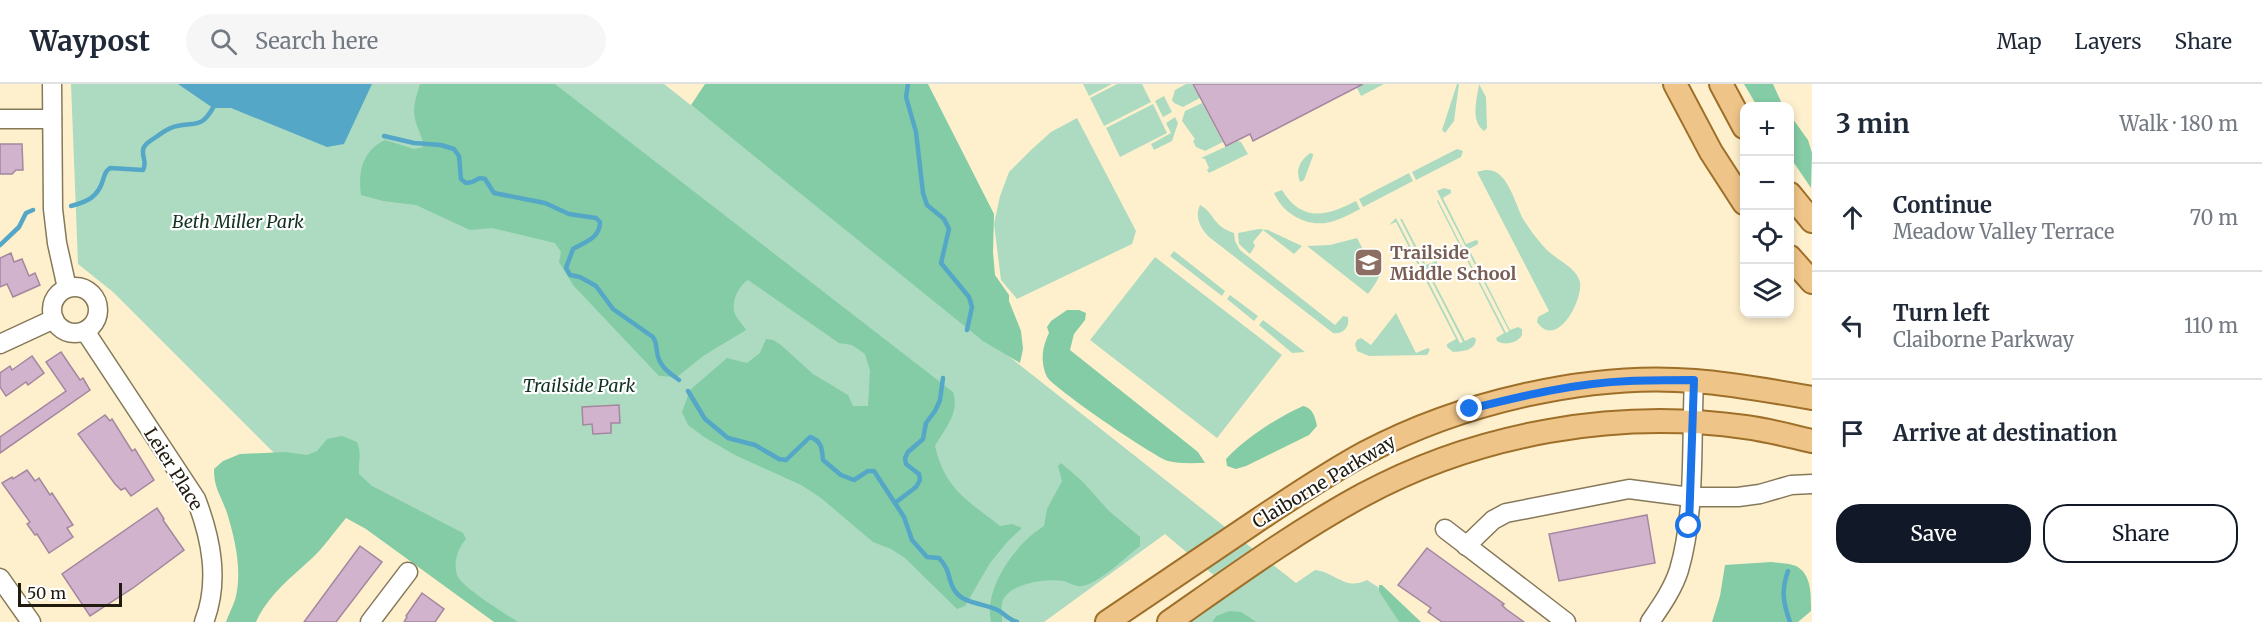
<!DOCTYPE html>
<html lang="en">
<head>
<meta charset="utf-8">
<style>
  :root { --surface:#fff; --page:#f6f6f7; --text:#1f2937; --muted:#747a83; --line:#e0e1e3; --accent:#111827 }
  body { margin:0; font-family:Merriweather,serif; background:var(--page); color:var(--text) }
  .controls { position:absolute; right:18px; top:18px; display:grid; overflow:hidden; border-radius:12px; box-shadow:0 3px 9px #0003 }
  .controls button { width:54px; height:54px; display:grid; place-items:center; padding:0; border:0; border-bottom:2px solid var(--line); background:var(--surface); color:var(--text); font:30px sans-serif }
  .scale { position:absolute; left:18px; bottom:15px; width:104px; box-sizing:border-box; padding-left:6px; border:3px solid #201b0e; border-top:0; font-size:16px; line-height:21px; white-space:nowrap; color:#201b0e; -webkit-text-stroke:4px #fff; paint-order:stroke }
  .stop { position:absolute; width:18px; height:18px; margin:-14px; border:4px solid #1a73e8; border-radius:50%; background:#fff }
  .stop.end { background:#1a73e8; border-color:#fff; box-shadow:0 2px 6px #0008 }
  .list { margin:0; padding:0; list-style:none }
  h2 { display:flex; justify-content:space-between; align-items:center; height:78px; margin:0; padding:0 24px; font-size:26px }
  h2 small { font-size:20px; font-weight:400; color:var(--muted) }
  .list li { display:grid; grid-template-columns:39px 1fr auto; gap:18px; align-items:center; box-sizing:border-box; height:108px; padding:0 24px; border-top:2px solid var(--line) }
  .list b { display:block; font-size:22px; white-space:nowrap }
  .list p { margin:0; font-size:20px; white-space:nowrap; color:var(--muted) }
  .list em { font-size:20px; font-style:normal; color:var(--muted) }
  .actions { display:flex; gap:12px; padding:18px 24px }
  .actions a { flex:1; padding:14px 0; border:2px solid var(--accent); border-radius:24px; text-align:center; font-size:21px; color:var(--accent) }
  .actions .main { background:var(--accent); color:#fff }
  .icon { flex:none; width:33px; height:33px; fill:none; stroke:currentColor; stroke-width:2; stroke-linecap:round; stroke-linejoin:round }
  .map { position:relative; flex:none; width:1812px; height:538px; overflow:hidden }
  header { display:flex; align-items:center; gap:36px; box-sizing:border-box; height:84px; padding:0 30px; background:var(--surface); border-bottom:2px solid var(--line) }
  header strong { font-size:28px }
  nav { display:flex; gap:33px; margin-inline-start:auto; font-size:21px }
  .search { width:420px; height:54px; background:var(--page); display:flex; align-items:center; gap:15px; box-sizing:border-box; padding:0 21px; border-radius:33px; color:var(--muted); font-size:22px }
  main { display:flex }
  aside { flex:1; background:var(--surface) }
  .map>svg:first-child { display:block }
  .green { fill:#addbc1 }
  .forest { fill:#83cca5 }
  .water { fill:#55a7c7 }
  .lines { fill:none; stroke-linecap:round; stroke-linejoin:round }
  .stream { stroke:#55a7c7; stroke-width:4.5 }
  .building { fill:#d1b3cd; stroke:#a4879f; stroke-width:1.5 }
  .minor-casing { stroke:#867959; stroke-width:21 }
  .major-casing { stroke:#9e6f29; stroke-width:26 }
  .minor { stroke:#fff; stroke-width:18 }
  .major { stroke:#eec488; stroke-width:22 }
  .route { stroke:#1a73e8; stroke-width:8 }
  .labels { text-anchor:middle; stroke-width:4.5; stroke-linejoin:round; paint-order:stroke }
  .park-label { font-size:18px; font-style:italic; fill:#113222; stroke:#fff }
  .education-label { font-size:18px; font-weight:bold; fill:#785e54; stroke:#fff; text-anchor:start }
  .street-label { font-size:18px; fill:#201b0e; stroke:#fff }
</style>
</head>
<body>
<header>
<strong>Waypost</strong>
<div class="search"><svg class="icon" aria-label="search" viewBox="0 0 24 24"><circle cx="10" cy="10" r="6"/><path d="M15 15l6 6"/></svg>Search here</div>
<nav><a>Map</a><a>Layers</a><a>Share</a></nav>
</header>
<main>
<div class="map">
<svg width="1812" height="538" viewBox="0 0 1812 538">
  <rect width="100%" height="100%" fill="#fff0cd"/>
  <!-- green -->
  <g class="green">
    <path d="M71,0H664L1296,499L1315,486C1337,489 1345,507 1367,496L1378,503L1399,538H1257L1251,534L1216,532L1212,538H1182L1230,505L1165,450L1044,538H502L286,381L113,208L78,180Z"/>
    <path d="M1083,0H1112L1089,12Z"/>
    <path d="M1117,0H1142L1151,18L1104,42L1090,14Z"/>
    <path d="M1186,0H1192L1200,14L1183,23L1174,19L1172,16L1175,6Z"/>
    <path d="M1355,0H1384L1361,12Z"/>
    <path d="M1457,0H1459L1454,37L1445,49L1442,46Z"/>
    <path d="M1479,0L1486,13L1487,44L1484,47C1470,36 1477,16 1479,0Z"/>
    <path d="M1164,12L1172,28L1163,33L1155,17Z"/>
    <path d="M1202,19L1223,58L1205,67L1196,63L1193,57L1195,55L1182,37L1185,27Z"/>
    <path d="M1153,20L1167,49L1120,73L1106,44Z"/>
    <path d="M1175,33L1178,39L1172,57L1154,66L1151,60L1171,49L1166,39Z"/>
    <path d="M1077,34L1136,147L1132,160L1017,215L1001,196L994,140L1000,112L1009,88L1031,66L1051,48Z"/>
    <path d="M1238,57L1241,58L1248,70L1209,89L1207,86L1209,84L1205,75L1201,74Z"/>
    <path d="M1457,65L1463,67L1461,73L1416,96L1412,88Z"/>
    <path d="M1310,69L1313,70V72L1304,96L1300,98C1295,85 1300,77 1310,69Z"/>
    <path d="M1485,86C1492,86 1496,87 1501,92C1511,102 1516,120 1522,133C1529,145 1538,157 1547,166C1557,176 1577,184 1580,198C1583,218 1556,266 1537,238L1538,233L1549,227L1477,88Z"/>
    <path d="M1409,89L1413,97L1363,123L1359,115Z"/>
    <path d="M1444,104L1451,106V109L1443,114L1466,160L1476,156L1478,157V160L1469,165L1510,246L1518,243L1522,245V251C1518,259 1504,262 1497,257L1496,254L1504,249L1437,117L1438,116L1506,249L1509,247L1437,107Z"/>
    <path d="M1282,106C1302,139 1327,132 1356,117L1360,125C1352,129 1343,134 1334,137C1311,145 1284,132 1274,109Z"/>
    <path d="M1200,121C1215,129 1212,142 1234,149L1235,157L1240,166L1335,241L1343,232L1348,233C1350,243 1343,251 1333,249L1209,153C1199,143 1195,132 1200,121Z"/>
    <path d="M1396,134L1460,259L1463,258L1400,135H1402L1426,181L1437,177V180L1428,186L1465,257L1473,253L1476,255C1475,267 1463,267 1453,268L1447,263V260L1456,255L1422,189L1413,192L1411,191L1412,188L1419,183L1396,138L1389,141Z"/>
    <path d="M1259,145L1268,146L1302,162L1294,170L1263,146L1253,158L1255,162L1250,170L1239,160L1238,149Z"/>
    <path d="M1357,154L1368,175L1379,170C1385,187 1378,196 1368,210L1307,162L1330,161Z"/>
    <path d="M1174,167L1225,207L1222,212L1170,172Z"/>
    <path d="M1155,173L1282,271L1217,354L1090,256Z"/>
    <path d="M1230,211L1258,232L1254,237L1227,215Z"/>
    <path d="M1396,229L1416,269L1428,264L1430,266L1427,271L1369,272L1357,267L1355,260L1357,256L1361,254L1371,261Z"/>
    <path d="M1263,236L1305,268L1292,269L1259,241Z"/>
  </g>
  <!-- forest -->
  <g class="forest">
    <path d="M420,0H555L953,308C960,329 945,344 935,362C945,405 967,416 1000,442L1012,440L1022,444L1008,457L990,479L965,522L957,525L905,474L891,465L873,458L821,414L801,401L735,371L704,353L688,341L682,328L690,306L727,274L747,279L760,269L766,255L773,256L781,261L813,290L848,311L853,322H868L870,287L865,270L852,261L839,259L748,196C739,201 730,219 735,230C737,235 743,241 746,246L703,272L677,293L659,292L573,201L559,178L561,168L555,159L492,144L470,146L416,121L383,117L361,111C358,88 362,67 385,56L414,65L423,63C423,52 417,45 415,35C412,23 417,11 420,0Z"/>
    <path d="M705,0H928L994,130L993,168L995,191L1009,211V217L1021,247L1023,265L1020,279L983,257L691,21Z"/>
    <path d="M1744,0H1773L1783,22H1757Z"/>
    <path d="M1790,31L1808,56L1812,69L1811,104L1790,73Z"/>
    <path d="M1067,226H1079L1086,229L1085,236L1074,250L1070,266L1198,368L1205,379C1193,379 1179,380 1168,377C1154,373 1052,303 1047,293C1040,278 1042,263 1049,249L1047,243L1051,237Z"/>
    <path d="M1303,322C1313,324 1315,333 1317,342L1309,351L1246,382L1236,385L1227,382L1226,375C1247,353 1275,335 1303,322Z"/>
    <path d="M342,352L357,358C362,370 358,377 359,390L372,402L463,449L466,455C458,464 453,478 457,491C461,503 506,530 518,538H494L366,445L346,434C334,448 323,465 309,477C288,496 268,512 256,538H226C229,529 234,521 236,512C242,485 235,455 227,429C221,411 214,405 214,385L223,377L240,370L285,368L307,371L317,367L327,355Z"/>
    <path d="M1061,379L1082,397L1109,427L1140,453V462C1126,473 1098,500 1082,502C1076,503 1070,499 1064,497C1047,494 1007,499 1002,519C1001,525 1002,532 1002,538H991C983,504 1017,458 1044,442L1047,425L1062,397L1058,382Z"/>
    <path d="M1771,478C1779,479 1789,479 1796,482C1812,490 1811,512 1811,527L1798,538H1712L1720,512L1725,481Z"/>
    <path d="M1379,501H1382L1421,538H1399L1379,507Z"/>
    <path d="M1230,527L1241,528L1257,538H1212L1216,532Z"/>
  </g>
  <!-- water -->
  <path class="water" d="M178,0H372L344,60L327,63L231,24H213Z"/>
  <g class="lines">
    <!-- stream -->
    <g class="stream">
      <path d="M908,0L906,13L916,48L923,109L927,121L944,135L949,145L941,179L969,213L972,223L967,246"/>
      <path d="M384,52L414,59L441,61L454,65L459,72L461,95L466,99L472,98L480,94L485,95L494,109L545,119L569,130L596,134L600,138C600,154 585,158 573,165L566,184L570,191L580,193L596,202L613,225L653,253C657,259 656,262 657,268C659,282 668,288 679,296"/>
      <path d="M71,122C87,118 98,113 103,96C105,90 105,88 110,84L143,86C148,78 140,71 144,63C146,59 152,56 156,53C162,49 169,43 177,42C197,38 201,44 213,24"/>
      <path d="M0,161L19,143L26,129L33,126"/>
      <path d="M688,307L705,335L728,354L755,361L779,375L786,376L810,353C822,357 822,365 823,376L841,391L854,396L868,387H874L904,433L912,456L927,473L939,474C952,488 947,496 955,507C964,521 988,519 1001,528C1007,533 1010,536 1017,538"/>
      <path d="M895,419L916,403L920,396L919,390L906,380L905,374L908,368L923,355L926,339L935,327L940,316L943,294"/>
      <path d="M1788,487C1781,507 1783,518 1790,538"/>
    </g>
  </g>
  <!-- building -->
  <g class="building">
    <path d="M1193,0H1363L1253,57L1250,50L1226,62Z"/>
    <path d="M0,60H22L23,86H16L12,90H0Z"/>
    <path d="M11,169L14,178L22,175L29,192L35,189L40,201L13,213L7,200L0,203V174Z"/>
    <path d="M61,268L80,296L83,294L90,306L0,369V353L66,307L46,278Z"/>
    <path d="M32,272L44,289L28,301L26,298L6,312L0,303V289L10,282L12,286Z"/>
    <path d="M619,321L620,339H611V349L593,350L592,340L583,341L582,323Z"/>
    <path d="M105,331L110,337L112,335L132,367L135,365L154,396L131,412L125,404L121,406L115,400L78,350Z"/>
    <path d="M27,386L35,397L39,394L50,411L52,409L73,441L67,444L73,453L49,469L37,450L35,451L27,440L30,438L2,399L12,393L13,395Z"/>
    <path d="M157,424L164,435L163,436L184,466L133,504L90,532L62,490Z"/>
    <path d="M1647,431L1655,479L1559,497L1549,450Z"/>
    <path d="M360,462L382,478L336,538H304Z"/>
    <path d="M1427,464L1504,520L1502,521L1506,525L1524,538H1442L1428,528L1431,524L1398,501Z"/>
    <path d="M422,509L444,525L435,538H404L407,533L406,532Z"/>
  </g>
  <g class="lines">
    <defs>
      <g id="minor">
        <path d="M52,0L53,125L57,159L67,204"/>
        <path d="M0,35H52"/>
        <circle cx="75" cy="226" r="23"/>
        <path d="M85,247L196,415C211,454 220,497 204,538"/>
        <path d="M0,260L54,235"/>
        <path d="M1445,445L1566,538"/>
        <path d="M1466,462L1493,436L1506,429L1629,405L1690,413H1738L1760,410L1791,401L1812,400"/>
        <path d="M0,494L31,538"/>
        <path d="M370,538L408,488"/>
        <path d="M1650,538C1661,522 1673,505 1679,486C1696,428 1691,357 1694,296"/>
      </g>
      <g id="major">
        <path d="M1675,0L1711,68L1744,119"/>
        <path d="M1721,0L1744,43"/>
        <path d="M1790,110L1812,137"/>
        <path d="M1790,173L1812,198"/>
        <path d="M1107,538C1157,504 1207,470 1258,436C1293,413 1328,389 1365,369C1459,319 1589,288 1695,297C1734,300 1773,307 1812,314"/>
        <path d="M1169,538C1232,494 1295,448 1363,411C1478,349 1616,325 1745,343C1768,346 1790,352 1812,357"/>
      </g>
    </defs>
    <!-- minor casing -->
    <use href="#minor" class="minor-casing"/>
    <!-- major casing -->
    <use href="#major" class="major-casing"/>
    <!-- minor -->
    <use href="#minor" class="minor"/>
    <!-- major -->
    <use href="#major" class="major"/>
  </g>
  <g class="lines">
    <!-- route -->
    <path class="route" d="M1470,325C1522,312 1575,299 1629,297C1650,296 1672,296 1694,296L1689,442"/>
  </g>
  <!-- icons -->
  <defs>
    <symbol id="school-square" viewBox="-11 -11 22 22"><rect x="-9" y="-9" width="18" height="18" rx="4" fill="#8d6e63" stroke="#fff"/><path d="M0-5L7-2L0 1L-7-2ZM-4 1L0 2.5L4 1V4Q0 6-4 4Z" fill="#fff"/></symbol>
  </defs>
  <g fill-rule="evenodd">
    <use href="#school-square" x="1352" y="162" width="33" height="33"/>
  </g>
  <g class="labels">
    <!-- park labels -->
    <g class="park-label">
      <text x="238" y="144">Beth Miller Park</text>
      <text x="579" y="308">Trailside Park</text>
    </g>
    <!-- education labels -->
    <g class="education-label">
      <text x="1390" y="175">Trailside<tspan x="1390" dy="21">Middle School</tspan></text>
    </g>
    <!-- street labels -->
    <g class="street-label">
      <text transform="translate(173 385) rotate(58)" y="6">Leier Place</text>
      <text transform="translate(1324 398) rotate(-31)" y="6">Claiborne Parkway</text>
    </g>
  </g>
</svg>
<div class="controls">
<button>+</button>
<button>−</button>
<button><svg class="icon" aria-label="locate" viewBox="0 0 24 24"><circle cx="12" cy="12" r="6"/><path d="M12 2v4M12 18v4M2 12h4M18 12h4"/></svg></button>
<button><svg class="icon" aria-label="layers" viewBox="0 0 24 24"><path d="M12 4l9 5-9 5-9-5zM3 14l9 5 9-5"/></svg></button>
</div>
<div class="scale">50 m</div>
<div class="stop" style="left:1689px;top:442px"></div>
<div class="stop end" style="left:1470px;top:325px"></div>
</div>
<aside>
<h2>3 min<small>Walk · 180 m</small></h2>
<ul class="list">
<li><svg class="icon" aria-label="ahead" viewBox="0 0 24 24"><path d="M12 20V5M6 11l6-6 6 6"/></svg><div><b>Continue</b><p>Meadow Valley Terrace</p></div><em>70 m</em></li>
<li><svg class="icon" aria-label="left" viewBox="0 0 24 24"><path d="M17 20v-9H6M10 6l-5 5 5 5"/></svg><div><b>Turn left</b><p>Claiborne Parkway</p></div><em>110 m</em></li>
<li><svg class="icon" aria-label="arrive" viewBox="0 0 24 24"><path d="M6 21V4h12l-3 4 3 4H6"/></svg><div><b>Arrive at destination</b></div></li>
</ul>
<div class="actions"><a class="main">Save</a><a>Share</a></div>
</aside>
</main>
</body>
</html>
